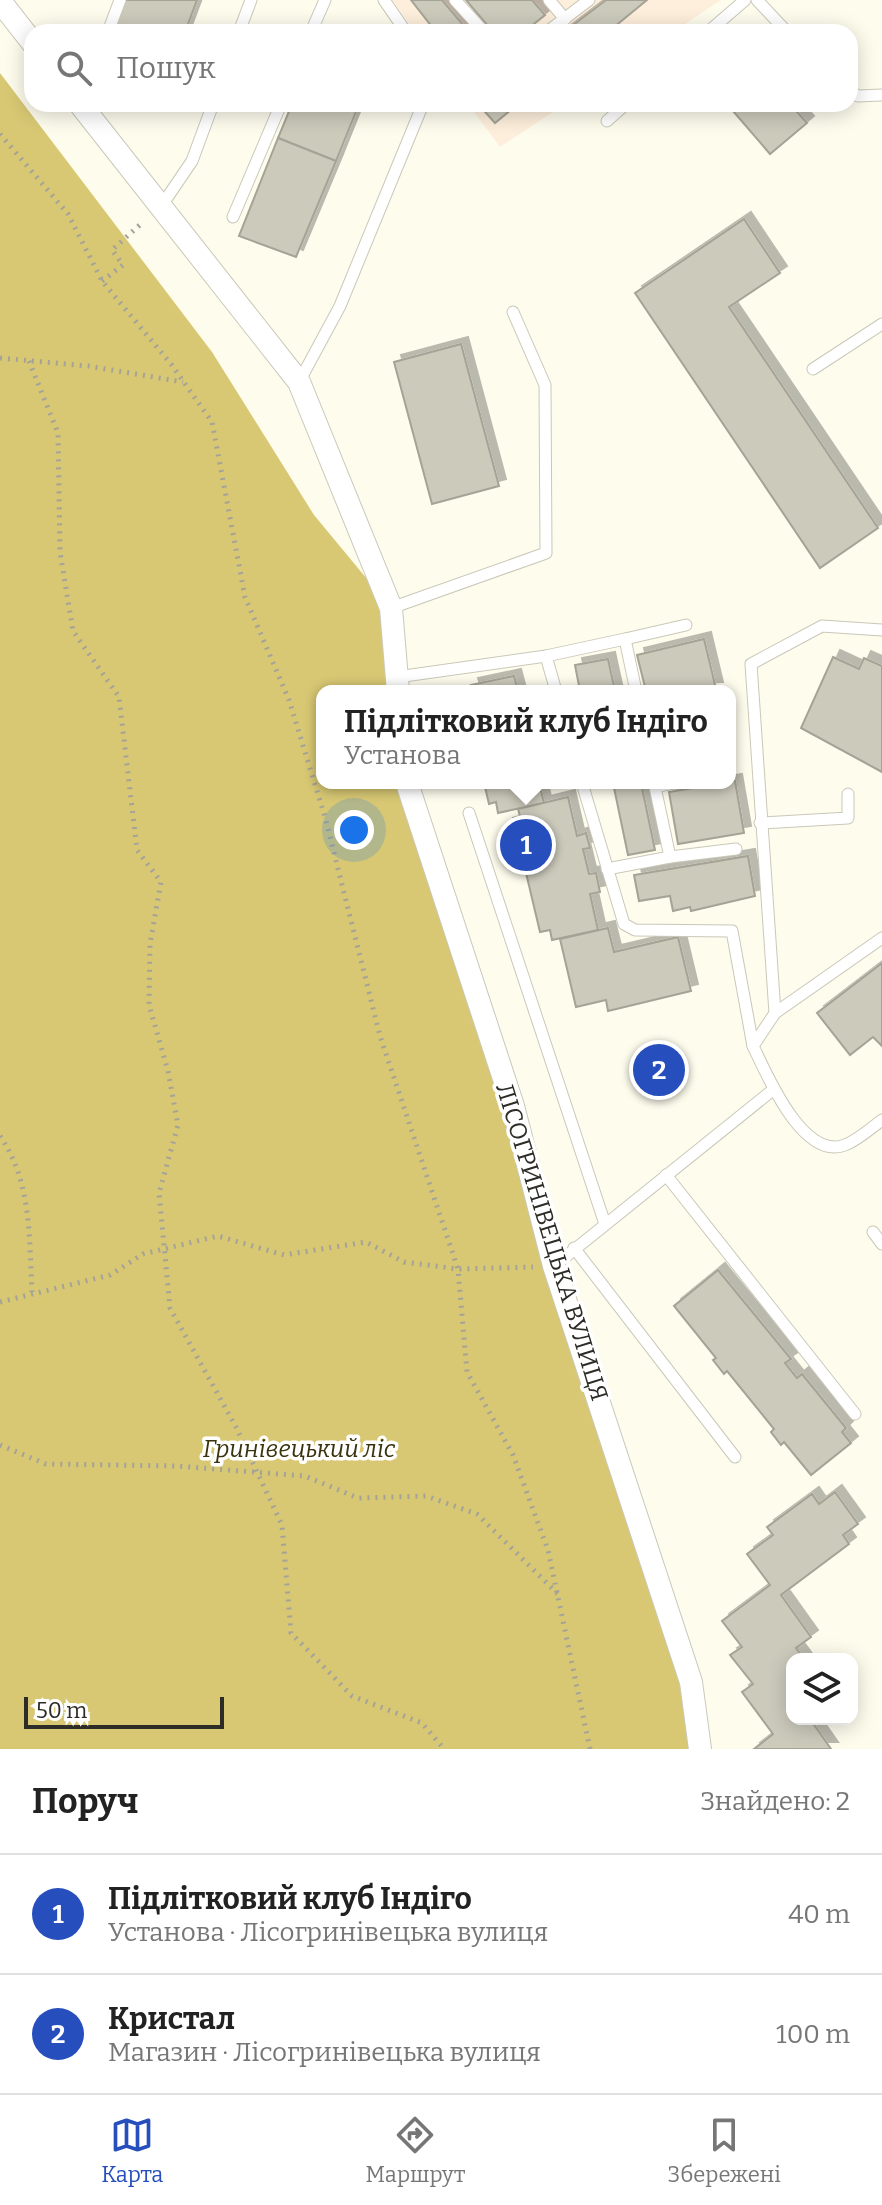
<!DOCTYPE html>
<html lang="uk">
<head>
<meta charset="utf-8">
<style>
  :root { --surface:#fff; --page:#f2f2f2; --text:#222; --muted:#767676; --line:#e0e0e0; --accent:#264ebc }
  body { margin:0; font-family:Bitter,serif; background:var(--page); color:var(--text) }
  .controls { position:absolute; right:24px; bottom:24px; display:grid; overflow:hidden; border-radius:16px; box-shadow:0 4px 20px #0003 }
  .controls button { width:72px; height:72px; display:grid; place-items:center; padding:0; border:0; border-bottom:2px solid var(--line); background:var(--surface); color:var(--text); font:40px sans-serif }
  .scale { position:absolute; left:24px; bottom:20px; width:200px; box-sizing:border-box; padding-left:8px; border:4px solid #2d2c26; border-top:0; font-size:22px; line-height:28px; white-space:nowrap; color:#2d2c26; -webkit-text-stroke:6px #fff; paint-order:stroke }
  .you { position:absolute; left:354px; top:830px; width:28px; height:28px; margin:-20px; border:6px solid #fff; border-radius:50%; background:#1a73e8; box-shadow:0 0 0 12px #1a73e833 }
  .badge { display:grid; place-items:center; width:52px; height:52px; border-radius:50%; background:var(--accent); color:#fff; font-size:26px; font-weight:700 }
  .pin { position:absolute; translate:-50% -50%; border:4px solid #fff; box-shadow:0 2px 8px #0006 }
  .popup { position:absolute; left:316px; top:685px; width:420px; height:104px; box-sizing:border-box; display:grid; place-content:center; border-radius:16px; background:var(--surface); filter:drop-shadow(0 2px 6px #0005); font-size:26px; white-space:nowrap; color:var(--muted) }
  .popup b { font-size:30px; color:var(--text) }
  .popup::after { content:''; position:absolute; left:50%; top:100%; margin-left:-16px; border:16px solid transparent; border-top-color:var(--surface) }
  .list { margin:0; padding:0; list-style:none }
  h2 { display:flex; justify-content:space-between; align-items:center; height:104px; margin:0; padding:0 32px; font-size:34px }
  h2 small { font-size:26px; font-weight:400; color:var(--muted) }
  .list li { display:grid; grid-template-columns:52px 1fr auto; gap:24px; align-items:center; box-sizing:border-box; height:120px; padding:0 32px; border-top:2px solid var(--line) }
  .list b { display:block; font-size:30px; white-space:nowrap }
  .list p { margin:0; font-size:26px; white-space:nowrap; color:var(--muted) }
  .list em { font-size:26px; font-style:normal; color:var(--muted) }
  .icon { flex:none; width:44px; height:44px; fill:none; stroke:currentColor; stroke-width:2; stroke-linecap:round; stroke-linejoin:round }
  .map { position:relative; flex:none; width:882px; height:1749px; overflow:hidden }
  .search { position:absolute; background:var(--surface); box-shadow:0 4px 20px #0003; left:24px; right:24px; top:24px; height:88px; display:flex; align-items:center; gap:20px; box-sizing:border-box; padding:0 28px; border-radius:24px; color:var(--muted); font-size:30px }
  .sheet { height:344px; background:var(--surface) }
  nav { display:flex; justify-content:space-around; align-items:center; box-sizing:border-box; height:112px; border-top:2px solid var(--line); background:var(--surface); font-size:22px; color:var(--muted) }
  nav a { display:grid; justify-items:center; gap:4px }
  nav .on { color:var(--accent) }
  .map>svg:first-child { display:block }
  .industrial { fill:#feefdc }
  .forest { fill:#d8c874 }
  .building { fill:#cccabb; stroke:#a5a395; stroke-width:2; filter:url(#shadow) }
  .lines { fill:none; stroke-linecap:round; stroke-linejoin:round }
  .service-casing { stroke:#cac8b9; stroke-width:13 }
  .minor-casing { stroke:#cac8b9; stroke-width:24 }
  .path { stroke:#a5a398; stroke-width:5; stroke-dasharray:2 6; stroke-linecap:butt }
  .service { stroke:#fff; stroke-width:11 }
  .minor { stroke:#fff; stroke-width:22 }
  .labels { text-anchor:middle; stroke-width:7; stroke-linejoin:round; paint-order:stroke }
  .street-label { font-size:24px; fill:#2d2c26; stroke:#fff }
  .park-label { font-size:24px; font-style:italic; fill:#3a330e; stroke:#fff }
</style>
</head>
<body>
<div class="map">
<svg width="882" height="1749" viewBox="0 0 882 1749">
  <defs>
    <filter id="shadow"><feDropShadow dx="7" dy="-7" stdDeviation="0" flood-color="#0004"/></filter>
  </defs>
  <rect width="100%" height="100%" fill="#fefced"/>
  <!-- industrial -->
  <g class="industrial">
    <path d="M392,0H721L673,32H415Z"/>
    <path d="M468,104H565L500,147Z"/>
  </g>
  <!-- forest -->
  <path class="forest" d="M0,73L212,352L314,515L391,608L398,691H322V783H407L513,1106L700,1749H0Z"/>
  <!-- building -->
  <g class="building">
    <path d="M124,0H197L185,32H113Z"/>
    <path d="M411,0H442L469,32H436Z"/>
    <path d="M466,0H532L545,15L524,32H493Z"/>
    <path d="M606,0H647L608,32H564Z"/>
    <path d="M292,104H359L336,161L278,138Z"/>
    <path d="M478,104H518L495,123Z"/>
    <path d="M727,104H790L807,123L770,154Z"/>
    <path d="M278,138L336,161L296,257L239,236Z"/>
    <path d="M744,219L780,273L729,307L878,528L820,568L635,293Z"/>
    <path d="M461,344L499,486L432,504L394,362Z"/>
    <path d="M704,639L716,689L646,691L637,655Z"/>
    <path d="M833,657L859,669L864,658L882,666V772L801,728Z"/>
    <path d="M608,659L615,691H580L575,665Z"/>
    <path d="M514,676L518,691H473L471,685Z"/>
    <path d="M735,781L744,833L678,844L669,792Z"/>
    <path d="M484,783H539L544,803L498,813L496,802L489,804Z"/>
    <path d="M613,783H641L655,850L628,855Z"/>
    <path d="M568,797L577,836L586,833L590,848L583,849L589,874L596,873L600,892L590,894L598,930L552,940L550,930L540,932L513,818L520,816L518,809Z"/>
    <path d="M748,856L755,896L691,911L690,907L673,911L670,896L639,901L634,875Z"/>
    <path d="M608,928L614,952L678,937L691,991L608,1011L606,1000L576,1007L560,939Z"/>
    <path d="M882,963V1046L873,1037L850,1055L817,1013Z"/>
    <path d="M718,1270L791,1359L785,1363L797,1378L802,1374L846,1428L842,1432L851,1443L811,1475L784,1442L781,1445L771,1432L774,1429L727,1371L724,1374L713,1360L716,1358L674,1306Z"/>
    <path d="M835,1492L858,1524L843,1535L849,1544L781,1595L811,1637L796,1648L804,1659H792V1719H810L831,1749H754L773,1734L742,1692L753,1684L730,1655L742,1647L722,1621L770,1585L747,1554L773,1535L767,1527L812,1494L819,1504Z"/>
  </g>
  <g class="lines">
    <defs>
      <g id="service">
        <path d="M384,0L406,32"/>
        <path d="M455,0L484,32"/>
        <path d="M549,0L565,19"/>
        <path d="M757,0L787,32"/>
        <path d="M108,32L120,0"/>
        <path d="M239,32L251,0"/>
        <path d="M311,32L325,0"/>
        <path d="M547,32L589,0"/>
        <path d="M708,32L745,0"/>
        <path d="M850,91L858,96L882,95"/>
        <path d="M607,121L626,104"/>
        <path d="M160,208L192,161L213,104"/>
        <path d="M233,217L281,104"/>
        <path d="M813,369L882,324"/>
        <path d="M299,382L340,306L423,104"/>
        <path d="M391,608L546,553L545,385L513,312"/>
        <path d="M546,656L556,691"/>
        <path d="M397,677L546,656L625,639"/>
        <path d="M636,691L625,639L686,625"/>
        <path d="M582,783L624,924L635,930L732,931L753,1046"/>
        <path d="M469,813L605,1224"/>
        <path d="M760,823L848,818V794"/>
        <path d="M670,857L736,849"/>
        <path d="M607,869L670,857L655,787L674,783"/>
        <path d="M882,938L775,1013L753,1046C767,1075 803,1161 845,1145C858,1140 871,1128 882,1120"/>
        <path d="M775,1013L751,664L822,626L882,630"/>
        <path d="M666,1175L855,1414"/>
        <path d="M873,1232L882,1244"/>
        <path d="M574,1248L735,1457"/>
        <path d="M554,1266L774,1089"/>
      </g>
      <g id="minor">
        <path d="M0,1L32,42"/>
        <path d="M80,104L299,382L391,608L398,691"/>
        <path d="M407,783L513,1106L554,1266L691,1682L700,1749"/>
      </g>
    </defs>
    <!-- service casing -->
    <use href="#service" class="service-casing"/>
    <!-- minor casing -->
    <use href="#minor" class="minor-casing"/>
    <!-- path -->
    <g class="path">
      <path d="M0,134L68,214L102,281L171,364L212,422L245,597L289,700L325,817L380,1036L458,1269L467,1372L513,1455L548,1550L590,1749"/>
      <path d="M102,281L123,265L112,250L143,222"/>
      <path d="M0,358L88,366L183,382"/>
      <path d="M29,361L58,433L60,552L73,631L119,697L137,850L161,882L150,944L149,1005L168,1071L178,1125L159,1193L170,1308L236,1427L282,1525L291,1633L352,1696L422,1723L444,1749"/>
      <path d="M0,1136C32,1182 29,1238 32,1292"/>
      <path d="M0,1302L110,1275L143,1254L218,1236L284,1255L366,1242L404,1262L458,1269L533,1267"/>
      <path d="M0,1445L46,1464L176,1466L305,1476L358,1498L426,1496L477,1514L558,1594"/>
    </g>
    <!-- service -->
    <use href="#service" class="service"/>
    <!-- minor -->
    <use href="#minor" class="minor"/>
  </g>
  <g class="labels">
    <!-- street labels -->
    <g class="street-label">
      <text transform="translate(552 1242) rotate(73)" y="8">ЛІСОГРИНІВЕЦЬКА ВУЛИЦЯ</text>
    </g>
    <!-- park labels -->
    <g class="park-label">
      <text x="299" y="1457">Гринівецький ліс</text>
    </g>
  </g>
</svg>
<div class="controls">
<button><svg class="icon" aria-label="layers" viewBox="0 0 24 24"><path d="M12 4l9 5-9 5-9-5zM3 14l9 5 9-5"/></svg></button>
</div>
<div class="scale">50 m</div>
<div class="you"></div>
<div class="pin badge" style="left:526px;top:845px">1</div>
<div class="popup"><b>Підлітковий клуб Індіго</b>Установа</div>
<div class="pin badge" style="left:659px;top:1070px">2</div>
<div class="search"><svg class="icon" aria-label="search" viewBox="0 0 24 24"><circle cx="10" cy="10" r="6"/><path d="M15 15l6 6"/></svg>Пошук</div>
</div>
<section class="sheet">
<h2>Поруч<small>Знайдено: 2</small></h2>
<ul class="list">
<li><span class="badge">1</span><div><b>Підлітковий клуб Індіго</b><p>Установа · Лісогринівецька вулиця</p></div><em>40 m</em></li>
<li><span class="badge">2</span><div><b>Кристал</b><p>Магазин · Лісогринівецька вулиця</p></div><em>100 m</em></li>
</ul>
</section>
<nav>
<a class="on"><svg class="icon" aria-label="map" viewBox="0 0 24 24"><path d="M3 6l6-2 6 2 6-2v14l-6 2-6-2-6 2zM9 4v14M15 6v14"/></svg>Карта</a>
<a><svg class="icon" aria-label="directions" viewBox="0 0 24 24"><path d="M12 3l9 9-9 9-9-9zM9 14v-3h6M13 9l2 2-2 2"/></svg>Маршрут</a>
<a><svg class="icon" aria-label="saved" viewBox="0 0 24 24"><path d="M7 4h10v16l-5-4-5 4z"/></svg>Збережені</a>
</nav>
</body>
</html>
